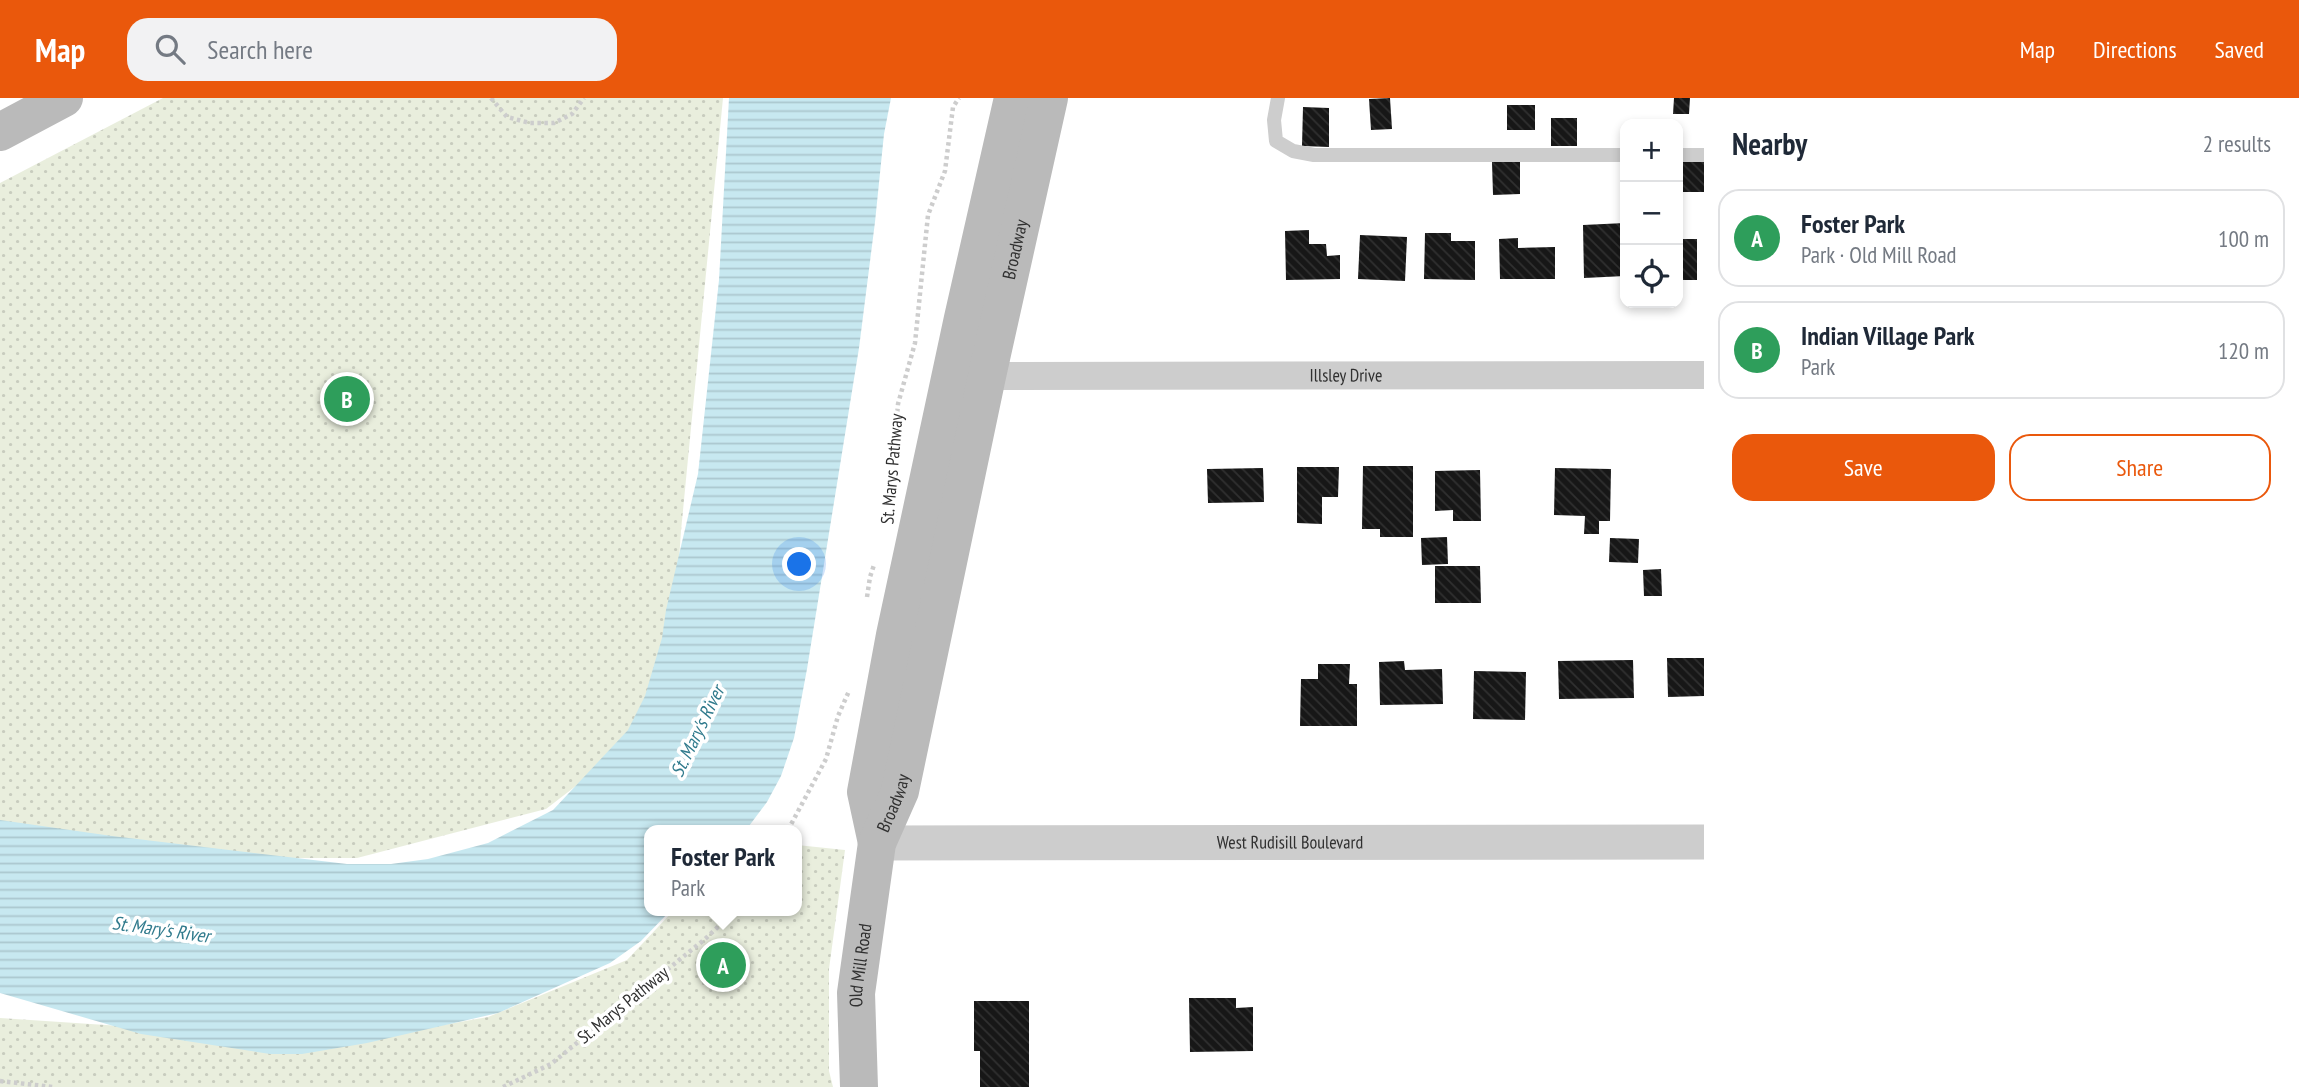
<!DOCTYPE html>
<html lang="en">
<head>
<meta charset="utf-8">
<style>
  :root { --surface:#fff; --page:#f2f2f3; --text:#1f2937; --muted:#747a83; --line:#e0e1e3; --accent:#ea580c }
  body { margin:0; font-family:"PT Sans Narrow",sans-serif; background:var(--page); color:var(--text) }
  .controls { position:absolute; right:21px; top:21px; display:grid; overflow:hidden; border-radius:14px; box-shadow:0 4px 10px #0003 }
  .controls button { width:63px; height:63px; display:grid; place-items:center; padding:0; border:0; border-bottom:2px solid var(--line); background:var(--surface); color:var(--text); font:35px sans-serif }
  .you { position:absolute; left:800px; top:467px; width:24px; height:24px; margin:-18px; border:5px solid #fff; border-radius:50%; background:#1a73e8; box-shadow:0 0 0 10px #1a73e833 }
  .badge { display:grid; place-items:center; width:46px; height:46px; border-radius:50%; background:var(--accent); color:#fff; font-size:23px; font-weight:700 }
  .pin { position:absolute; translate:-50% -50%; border:4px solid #fff; box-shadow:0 2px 7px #0006 }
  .popup { position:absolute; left:644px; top:727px; width:158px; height:91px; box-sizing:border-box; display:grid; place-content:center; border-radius:14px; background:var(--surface); filter:drop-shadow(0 2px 5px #0005); font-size:23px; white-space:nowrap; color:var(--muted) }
  .popup b { font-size:26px; color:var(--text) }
  .popup::after { content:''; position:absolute; left:50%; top:100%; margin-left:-14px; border:14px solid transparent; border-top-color:var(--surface) }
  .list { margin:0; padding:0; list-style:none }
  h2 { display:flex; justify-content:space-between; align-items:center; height:91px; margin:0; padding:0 28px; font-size:30px }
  h2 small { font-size:23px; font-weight:400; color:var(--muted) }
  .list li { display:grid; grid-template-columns:46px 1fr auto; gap:21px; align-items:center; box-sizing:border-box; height:98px; margin:0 14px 14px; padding:0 14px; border:2px solid var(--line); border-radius:21px }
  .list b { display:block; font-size:26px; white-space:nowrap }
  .list p { margin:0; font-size:23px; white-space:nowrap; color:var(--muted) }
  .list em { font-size:23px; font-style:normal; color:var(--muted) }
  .actions { display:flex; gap:14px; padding:21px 28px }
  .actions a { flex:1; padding:16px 0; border:2px solid var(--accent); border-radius:21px; text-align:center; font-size:24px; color:var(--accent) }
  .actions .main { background:var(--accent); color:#fff }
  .icon { flex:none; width:38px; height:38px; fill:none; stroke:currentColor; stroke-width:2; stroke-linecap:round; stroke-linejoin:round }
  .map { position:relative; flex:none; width:1704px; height:989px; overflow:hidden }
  header { display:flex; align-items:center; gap:42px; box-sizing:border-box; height:98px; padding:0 35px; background:var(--accent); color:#fff }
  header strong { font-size:33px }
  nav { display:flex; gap:38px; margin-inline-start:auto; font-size:24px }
  .search { width:490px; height:63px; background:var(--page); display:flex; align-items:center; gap:18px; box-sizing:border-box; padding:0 24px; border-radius:21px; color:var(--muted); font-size:26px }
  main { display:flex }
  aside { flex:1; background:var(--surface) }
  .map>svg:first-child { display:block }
  .park { fill:url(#park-dots) }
  .water { fill:url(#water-rules) }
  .building { fill:url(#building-back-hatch) }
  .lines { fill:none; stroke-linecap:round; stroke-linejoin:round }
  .path { stroke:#cdcdcd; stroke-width:4.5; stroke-dasharray:3.5 3.5; stroke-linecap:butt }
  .service { stroke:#cdcdcd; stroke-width:14 }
  .minor { stroke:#cdcdcd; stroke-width:28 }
  .tertiary { stroke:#cdcdcd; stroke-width:35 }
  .secondary { stroke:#bababa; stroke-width:38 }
  .labels { text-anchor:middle; stroke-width:7; stroke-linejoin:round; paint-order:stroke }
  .street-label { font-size:18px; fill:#303030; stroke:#fff }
  .water-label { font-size:19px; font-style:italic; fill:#317b8d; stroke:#fff }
</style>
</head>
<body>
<header>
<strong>Map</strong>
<div class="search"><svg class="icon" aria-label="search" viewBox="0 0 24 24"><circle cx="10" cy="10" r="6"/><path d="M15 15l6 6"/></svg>Search here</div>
<nav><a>Map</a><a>Directions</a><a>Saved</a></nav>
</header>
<main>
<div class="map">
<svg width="1704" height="989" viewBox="0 0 1704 989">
  <defs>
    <pattern id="park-dots" width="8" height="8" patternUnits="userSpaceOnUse" patternTransform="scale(1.75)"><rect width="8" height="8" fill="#e9eedd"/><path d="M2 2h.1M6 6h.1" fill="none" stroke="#c8ccbe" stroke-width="1.8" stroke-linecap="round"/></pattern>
    <pattern id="water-rules" width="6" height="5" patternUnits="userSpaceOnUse" patternTransform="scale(1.75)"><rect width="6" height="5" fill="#c7e8f0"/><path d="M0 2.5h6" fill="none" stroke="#abc7ce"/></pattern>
    <pattern id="building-back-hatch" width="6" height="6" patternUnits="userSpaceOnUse" patternTransform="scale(1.75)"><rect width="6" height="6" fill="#171717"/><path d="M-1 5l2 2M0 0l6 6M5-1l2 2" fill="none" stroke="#303030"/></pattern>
  </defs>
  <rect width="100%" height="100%" fill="#fff"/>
  <!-- park -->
  <g class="park">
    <path d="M163,0H723L681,433L671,579L646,634L546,711L357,760H191L0,738V85Z"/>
    <path d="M797,747L845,752L829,871V973L833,989H0V920L196,933L313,950L488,919L627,862L673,813H796Z"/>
  </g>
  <!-- water -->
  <path class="water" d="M729,0H891L884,36L875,124L859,250L807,571L794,640L781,678L767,704L746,732H650V813H670L641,843L610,865L498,915L367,945L302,956H270L141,936L0,895V722L112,738L347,766H391L428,761L488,745L553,712L628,632L645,598L662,540L666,512L698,376L719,182Z"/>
  <!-- building -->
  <g class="building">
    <path d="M1390,0L1392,31L1371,32L1369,1Z"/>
    <path d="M1674,0H1690L1689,16H1673Z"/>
    <rect x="1507" y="7" width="28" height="25"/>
    <path d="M1303,9L1329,10V49L1302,48Z"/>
    <rect x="1551" y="20" width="26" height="28"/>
    <path d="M1678,63L1704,64V94H1678Z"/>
    <path d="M1492,64H1520V96L1493,97Z"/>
    <path d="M1625,125V178L1584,180L1583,127Z"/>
    <path d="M1309,132V146H1326L1327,158L1340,157V181L1286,182L1285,133Z"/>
    <path d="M1425,135H1451V143H1475V182L1424,181Z"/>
    <path d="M1360,137L1407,139L1405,183L1358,181Z"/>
    <path d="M1518,140V150L1555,149V181H1500L1499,141Z"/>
    <rect x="1678" y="141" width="19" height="41"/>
    <path d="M1363,368H1413V439H1380V431H1362Z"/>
    <path d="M1297,369H1339L1338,399H1322V426L1297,425Z"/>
    <path d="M1263,370L1264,404L1208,405L1207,371Z"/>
    <path d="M1555,370L1611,371L1610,423H1599V436H1584L1585,418L1554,417Z"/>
    <path d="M1480,372L1481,423H1453V412L1435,413V373Z"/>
    <path d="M1447,439L1448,466L1422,467L1421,440Z"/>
    <path d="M1610,440L1639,441L1638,465L1609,464Z"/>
    <path d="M1435,468H1480L1481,505H1435Z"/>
    <path d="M1661,471L1662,498H1644L1643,472Z"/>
    <path d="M1667,560H1704V598L1668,599Z"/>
    <path d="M1633,562L1634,600L1559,601L1558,563Z"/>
    <path d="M1404,563L1405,572L1442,571L1443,606L1380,607L1379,564Z"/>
    <path d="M1318,566H1350L1349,586H1357V628H1300L1301,581H1318Z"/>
    <path d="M1474,573L1526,574L1525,622L1473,621Z"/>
    <path d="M1189,900H1236V910L1253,909V953L1190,954Z"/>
    <path d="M974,903H1029V989H980V953H974Z"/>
  </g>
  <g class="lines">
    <!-- path -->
    <g class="path">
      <path d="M491,0L507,19L530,25H554L572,16L584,0"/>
      <path d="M891,391L898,306L915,245L928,117L945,73L953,9L959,0"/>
      <path d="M867,499L870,479L874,467"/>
      <path d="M788,732L826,661L838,618L849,593"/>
      <path d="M0,983L53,989"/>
      <path d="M503,989L551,966L705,841L735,813"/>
    </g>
    <!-- service -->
    <g class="service">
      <path d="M1278,0L1274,22L1276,43L1293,53L1314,57H1625"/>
      <path d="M1678,57H1704"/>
    </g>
    <!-- minor -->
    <path class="minor" id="s1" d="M987,278L1704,277"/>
    <!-- tertiary -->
    <path class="tertiary" id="s2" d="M877,745L1704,744"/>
    <!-- secondary -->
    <g class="secondary">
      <path d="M0,34L64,0"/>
      <path d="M877,745L866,694L895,537L963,220L1013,0"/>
      <path id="s3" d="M859,989L856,895L877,745L900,693L987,278L1049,0"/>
    </g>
  </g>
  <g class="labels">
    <!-- street labels -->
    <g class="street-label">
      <text dy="6" stroke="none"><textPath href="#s3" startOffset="856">Broadway</textPath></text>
      <text dy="6" stroke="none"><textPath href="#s1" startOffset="359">Illsley Drive</textPath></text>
      <text transform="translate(892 371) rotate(-85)" y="6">St. Marys Pathway</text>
      <text dy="6" stroke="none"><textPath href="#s3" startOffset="289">Broadway</textPath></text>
      <text dy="6" stroke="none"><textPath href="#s2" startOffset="413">West Rudisill Boulevard</textPath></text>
      <text dy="6" stroke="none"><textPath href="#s3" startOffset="122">Old Mill Road</textPath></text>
      <text transform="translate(623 907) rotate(-39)" y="6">St. Marys Pathway</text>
    </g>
    <!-- water labels -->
    <g class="water-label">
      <text transform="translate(697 633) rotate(-64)" y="7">St. Mary's River</text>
      <text transform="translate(161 831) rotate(8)" y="7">St. Mary's River</text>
    </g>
  </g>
</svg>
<div class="controls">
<button>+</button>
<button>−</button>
<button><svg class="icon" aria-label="locate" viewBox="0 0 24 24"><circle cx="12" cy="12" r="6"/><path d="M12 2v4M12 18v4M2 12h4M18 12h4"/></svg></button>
</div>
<div class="you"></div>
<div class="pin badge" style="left:723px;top:867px;background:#2e9e5b">A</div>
<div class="popup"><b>Foster Park</b>Park</div>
<div class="pin badge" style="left:347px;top:301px;background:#2e9e5b">B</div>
</div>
<aside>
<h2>Nearby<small>2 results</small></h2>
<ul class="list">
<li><span class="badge" style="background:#2e9e5b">A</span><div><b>Foster Park</b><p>Park · Old Mill Road</p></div><em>100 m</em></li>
<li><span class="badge" style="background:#2e9e5b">B</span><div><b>Indian Village Park</b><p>Park</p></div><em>120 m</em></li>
</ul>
<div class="actions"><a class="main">Save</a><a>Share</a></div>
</aside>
</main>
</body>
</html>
